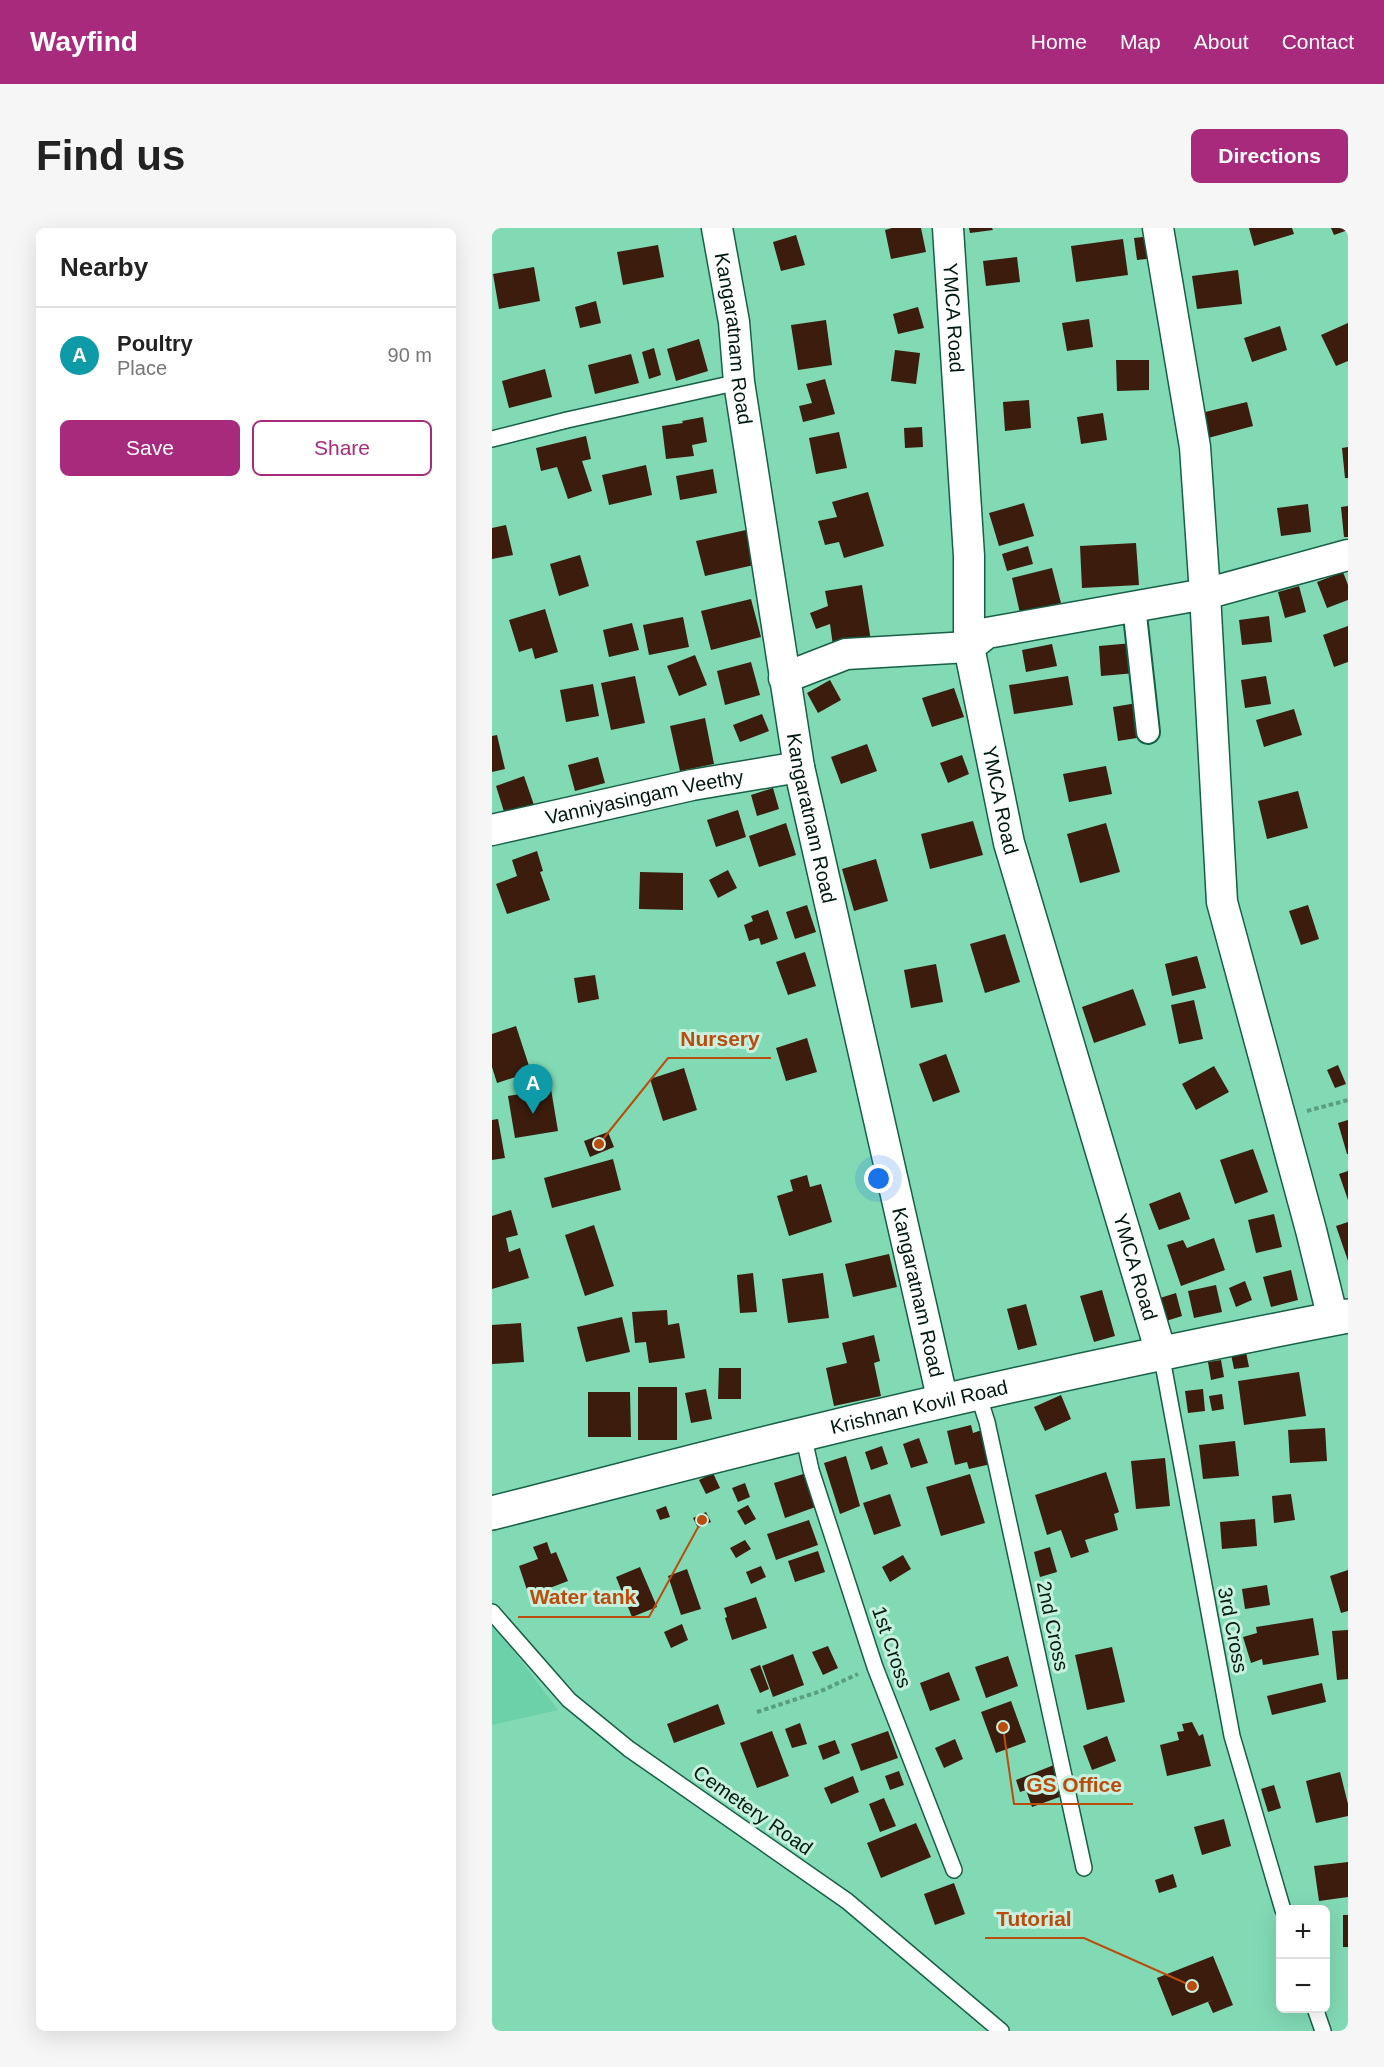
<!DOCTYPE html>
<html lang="en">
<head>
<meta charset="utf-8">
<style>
  :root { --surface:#fff; --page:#f6f6f6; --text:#222; --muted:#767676; --line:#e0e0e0; --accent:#a72a7c }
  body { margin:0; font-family:Helvetica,sans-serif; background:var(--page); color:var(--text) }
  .controls { position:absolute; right:18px; bottom:18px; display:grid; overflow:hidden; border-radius:9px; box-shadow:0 6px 24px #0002 }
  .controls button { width:54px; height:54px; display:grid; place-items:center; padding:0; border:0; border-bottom:2px solid var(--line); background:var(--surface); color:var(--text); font:30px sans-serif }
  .you { position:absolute; left:387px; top:951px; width:21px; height:21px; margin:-15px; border:4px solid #fff; border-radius:50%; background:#1a73e8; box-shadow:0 0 0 9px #1a73e833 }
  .badge { display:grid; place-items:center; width:39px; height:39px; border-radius:50%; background:var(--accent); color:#fff; font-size:20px; font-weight:700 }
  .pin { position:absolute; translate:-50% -50px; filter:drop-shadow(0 2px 3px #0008) }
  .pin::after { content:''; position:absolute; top:32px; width:21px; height:18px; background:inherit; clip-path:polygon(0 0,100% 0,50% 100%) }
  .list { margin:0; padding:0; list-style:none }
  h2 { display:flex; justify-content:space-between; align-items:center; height:78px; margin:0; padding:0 24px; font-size:26px }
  h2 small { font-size:20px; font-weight:400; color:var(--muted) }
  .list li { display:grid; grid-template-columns:39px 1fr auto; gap:18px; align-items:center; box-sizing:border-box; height:96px; padding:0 24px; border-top:2px solid var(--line) }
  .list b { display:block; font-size:22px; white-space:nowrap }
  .list p { margin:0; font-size:20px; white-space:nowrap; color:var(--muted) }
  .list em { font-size:20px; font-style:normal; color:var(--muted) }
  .actions { display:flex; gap:12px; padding:18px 24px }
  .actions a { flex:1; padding:14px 0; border:2px solid var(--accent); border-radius:9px; text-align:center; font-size:21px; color:var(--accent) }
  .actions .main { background:var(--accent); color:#fff }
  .map { position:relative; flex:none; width:856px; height:1803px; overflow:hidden; border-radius:9px }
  header { display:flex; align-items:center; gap:36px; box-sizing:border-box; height:84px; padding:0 30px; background:var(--accent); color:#fff }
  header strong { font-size:28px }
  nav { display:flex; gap:33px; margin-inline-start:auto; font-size:21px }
  .intro { display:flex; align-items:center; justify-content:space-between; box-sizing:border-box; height:144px; padding:0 36px }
  h1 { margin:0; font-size:42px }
  .button { padding:15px 27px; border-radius:9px; background:var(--accent); color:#fff; font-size:21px; font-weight:700 }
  main { display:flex; gap:36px; padding:0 36px }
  aside { flex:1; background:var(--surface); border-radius:9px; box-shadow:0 6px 24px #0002 }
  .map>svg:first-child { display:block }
  .built { fill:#6cd0a8 }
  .building { fill:#3b1c0d }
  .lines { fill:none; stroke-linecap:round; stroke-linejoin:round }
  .service-casing { stroke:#175f46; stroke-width:18 }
  .pedestrian-casing { stroke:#175f46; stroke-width:26 }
  .minor-casing { stroke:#175f46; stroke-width:33 }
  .tertiary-casing { stroke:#175f46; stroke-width:36 }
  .path { stroke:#5a9e82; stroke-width:4; stroke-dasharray:4.5 3; stroke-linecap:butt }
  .service { stroke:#fff; stroke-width:15 }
  .pedestrian { stroke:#fff; stroke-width:22 }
  .minor { stroke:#fff; stroke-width:30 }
  .tertiary { stroke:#fff; stroke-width:33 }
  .labels { text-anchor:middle; stroke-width:6; stroke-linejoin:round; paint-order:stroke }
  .street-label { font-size:20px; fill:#001a10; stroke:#c7f1de }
  .leader { fill:none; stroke:#ba4c0d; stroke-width:2 }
  .callout-dot { fill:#ba4c0d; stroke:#c7f1de; stroke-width:2 }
  .callout-label { font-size:21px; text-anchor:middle; font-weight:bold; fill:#ba4c0d; stroke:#c7f1de; stroke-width:6; stroke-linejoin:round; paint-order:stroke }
</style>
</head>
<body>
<header>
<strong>Wayfind</strong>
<nav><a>Home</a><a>Map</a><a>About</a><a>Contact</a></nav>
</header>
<div class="intro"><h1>Find us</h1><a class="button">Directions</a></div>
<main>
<aside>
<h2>Nearby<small></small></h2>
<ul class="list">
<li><span class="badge" style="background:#0f9aa8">A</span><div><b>Poultry</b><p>Place</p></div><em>90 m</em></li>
</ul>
<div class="actions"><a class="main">Save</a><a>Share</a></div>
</aside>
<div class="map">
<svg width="856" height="1803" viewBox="0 0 856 1803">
  <rect width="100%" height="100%" fill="#82dab5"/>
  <!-- built -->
  <path class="built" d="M0,1394L66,1482L0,1497Z"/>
  <!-- building -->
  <g class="building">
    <path d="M400,0H429L434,24L399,31L393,2Z"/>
    <path d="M477,0H500L501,2L478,5Z"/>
    <path d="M757,0H800L802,6L762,18Z"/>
    <path d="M839,0H856V2L842,7Z"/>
    <path d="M304,7L313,37L289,43L281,14Z"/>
    <path d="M660,8L663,30L645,32L642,10Z"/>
    <path d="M631,11L636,47L584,54L579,18Z"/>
    <path d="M166,17L172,49L131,57L125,24Z"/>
    <path d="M525,29L528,54L494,58L491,33Z"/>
    <path d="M42,39L48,73L7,81L1,46Z"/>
    <path d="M746,42L750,76L705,81L700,48Z"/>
    <path d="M104,73L109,95L88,100L83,79Z"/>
    <path d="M426,79L432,100L406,106L401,86Z"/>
    <path d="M597,91L601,119L575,123L570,95Z"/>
    <path d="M334,92L340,137L306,142L299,97Z"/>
    <path d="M856,95V133L844,138L829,107Z"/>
    <path d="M788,98L795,122L760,134L752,110Z"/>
    <path d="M207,111L216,143L184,153L175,121Z"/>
    <path d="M162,120L169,147L157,151L150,124Z"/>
    <path d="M403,122L428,125L424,156L399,153Z"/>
    <path d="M139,126L147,155L103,166L96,137Z"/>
    <path d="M624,132H657V162L625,163Z"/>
    <path d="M53,141L60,169L17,180L10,153Z"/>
    <path d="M333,151L343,186L311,194L307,178L320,175L314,156Z"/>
    <path d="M537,172L539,200L513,203L511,174Z"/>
    <path d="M755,174L761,198L716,210L709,185Z"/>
    <path d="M611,185L615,212L589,216L585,189Z"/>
    <path d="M211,189L215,214L200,217L202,228L174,231L170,198L191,195L190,193Z"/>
    <path d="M430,199L431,219L413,220L412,200Z"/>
    <path d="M347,204L355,240L324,246L317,210Z"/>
    <path d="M94,208L99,231L90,233L100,263L76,271L65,239L49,243L44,220Z"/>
    <path d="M856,219V250H853L850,220Z"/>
    <path d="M154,237L160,267L117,277L110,247Z"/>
    <path d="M221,241L225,265L188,272L184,248Z"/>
    <path d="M376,264L392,318L352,330L347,314L333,317L326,293L345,289L340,274Z"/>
    <path d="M532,275L542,308L507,318L497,285Z"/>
    <path d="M816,276L819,304L789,308L785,280Z"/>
    <path d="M856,278V309H852L849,279Z"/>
    <path d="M14,297L21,327L0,331V300Z"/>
    <path d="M254,302L262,337L213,348L204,313Z"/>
    <path d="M644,315L647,357L590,360L588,318Z"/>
    <path d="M536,318L541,336L515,343L510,326Z"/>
    <path d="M88,327L97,358L67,368L58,336Z"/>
    <path d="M560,340L569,375L528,385L520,350Z"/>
    <path d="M851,344L856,357V372L835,380L825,354Z"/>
    <path d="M370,357L379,413L341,418L338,396L324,401L318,385L336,378L333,363Z"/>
    <path d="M807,358L814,384L793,390L786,364Z"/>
    <path d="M259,371L269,409L219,422L209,383Z"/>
    <path d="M53,381L66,424L43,431L40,420L27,424L17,392Z"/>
    <path d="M777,388L780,414L750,417L747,392Z"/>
    <path d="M191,389L197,419L157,427L151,397Z"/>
    <path d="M140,395L147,422L117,429L111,402Z"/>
    <path d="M856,398V434L842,439L831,407Z"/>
    <path d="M641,415L644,445L609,448L607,418Z"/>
    <path d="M560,416L565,438L534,444L530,422Z"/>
    <path d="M203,427L215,457L187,468L175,438Z"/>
    <path d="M259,434L268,467L233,477L225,443Z"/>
    <path d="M143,448L153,495L119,502L109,455Z"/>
    <path d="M576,448L581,477L522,486L517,457Z"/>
    <path d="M774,448L779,476L753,480L749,452Z"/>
    <path d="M338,452L349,472L326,485L315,465Z"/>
    <path d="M101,456L107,488L74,494L68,462Z"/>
    <path d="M462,460L472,489L440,499L430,470Z"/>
    <path d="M645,475L651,509L626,513L621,479Z"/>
    <path d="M802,481L810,507L772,519L764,492Z"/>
    <path d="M270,486L277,503L248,514L241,497Z"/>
    <path d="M213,490L222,536L188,543L178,498Z"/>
    <path d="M5,507L13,541L0,544V508Z"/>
    <path d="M375,516L385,543L349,556L339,529Z"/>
    <path d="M470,527L477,546L456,555L448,535Z"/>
    <path d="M106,529L113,555L83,563L76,537Z"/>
    <path d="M614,538L620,566L577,574L571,546Z"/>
    <path d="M32,548L43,580L14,590L4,558Z"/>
    <path d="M281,560L287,581L265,588L259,567Z"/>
    <path d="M806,563L816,600L775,611L766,573Z"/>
    <path d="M246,582L254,609L224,619L215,592Z"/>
    <path d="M481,593L491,627L438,641L429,606Z"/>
    <path d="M294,595L304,627L267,639L257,608Z"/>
    <path d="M614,595L628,644L588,655L575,606Z"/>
    <path d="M45,623L51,643L48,644L58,672L15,686L4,656L25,648L20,632Z"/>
    <path d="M384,631L396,673L362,683L350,641Z"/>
    <path d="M236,642L245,660L226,670L217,652Z"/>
    <path d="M148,644L191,645V682L147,681Z"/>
    <path d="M315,677L324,704L303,711L294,684Z"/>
    <path d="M816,677L827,711L809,717L797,683Z"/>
    <path d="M276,682L286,711L269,717L267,710L257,713L252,697L261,693L259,688Z"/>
    <path d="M513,706L528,754L493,765L478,716Z"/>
    <path d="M313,724L324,758L296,767L284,734Z"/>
    <path d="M705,728L714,760L680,768L673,736Z"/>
    <path d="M444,736L451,774L419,780L412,742Z"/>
    <path d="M103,747L107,771L86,775L82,750Z"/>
    <path d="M641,761L654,797L602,815L590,779Z"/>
    <path d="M702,772L711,811L687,816L679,777Z"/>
    <path d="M24,798L39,844L5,855L0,839V806Z"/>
    <path d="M315,810L325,844L294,853L284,820Z"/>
    <path d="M454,826L468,864L441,874L427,836Z"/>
    <path d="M846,837L854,856L843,860L835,842Z"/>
    <path d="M722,838L737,864L704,882L690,856Z"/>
    <path d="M192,840L205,882L171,893L158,851Z"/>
    <path d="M59,861L66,903L23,910L16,868Z"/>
    <path d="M6,891L13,930L0,932V892Z"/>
    <path d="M856,892V926H855L846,895Z"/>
    <path d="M116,904L122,919L98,929L92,913Z"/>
    <path d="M761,921L776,964L743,976L728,932Z"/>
    <path d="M121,931L129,962L60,980L52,950Z"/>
    <path d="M856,943V972L847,946Z"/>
    <path d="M315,947L318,959L329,956L340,994L297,1008L285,968L301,963L298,952Z"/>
    <path d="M688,964L698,991L667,1002L657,976Z"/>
    <path d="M19,982L26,1007L14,1010L17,1024L28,1020L37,1050L0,1061V988Z"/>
    <path d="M782,986L790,1019L764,1025L756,992Z"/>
    <path d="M856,994V1033L844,998Z"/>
    <path d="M102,997L122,1058L93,1068L73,1007Z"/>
    <path d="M722,1010L733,1042L689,1058L675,1017L691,1012L695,1020Z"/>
    <path d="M397,1026L405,1059L361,1069L353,1036Z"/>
    <path d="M799,1042L806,1072L779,1079L771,1049Z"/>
    <path d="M261,1045L265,1084L248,1085L245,1047Z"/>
    <path d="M331,1045L337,1090L296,1095L290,1051Z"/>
    <path d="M753,1053L760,1072L744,1079L737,1060Z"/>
    <path d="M724,1057L730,1084L702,1090L696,1063Z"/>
    <path d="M610,1062L623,1108L602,1114L588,1068Z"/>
    <path d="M684,1065L690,1088L674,1093L668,1070Z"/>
    <path d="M534,1076L545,1117L526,1122L515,1081Z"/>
    <path d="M175,1082L176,1097L187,1095L193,1130L157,1135L154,1114L143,1115L140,1084Z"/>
    <path d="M130,1089L138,1124L94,1134L85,1099Z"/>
    <path d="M29,1095L32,1134L0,1136V1097Z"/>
    <path d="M382,1107L388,1133L382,1135L389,1168L342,1178L334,1140L355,1135L350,1115Z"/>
    <path d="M754,1124L757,1139L742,1141L739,1126Z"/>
    <path d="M729,1132L732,1149L719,1152L716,1134Z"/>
    <path d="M227,1140H249V1171H226Z"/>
    <path d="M807,1144L814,1188L752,1197L746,1153Z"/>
    <rect x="146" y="1159" width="39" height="53"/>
    <path d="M214,1161L220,1191L199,1195L193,1165Z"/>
    <path d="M711,1161L713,1183L696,1185L693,1163Z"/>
    <path d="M96,1164H138L139,1209H96Z"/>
    <path d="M730,1166L732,1181L720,1183L717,1168Z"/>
    <path d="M569,1167L579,1191L553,1203L542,1179Z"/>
    <path d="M479,1197L481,1205L490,1202L499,1236L477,1241L475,1234L463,1237L455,1203Z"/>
    <path d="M833,1200L835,1233L798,1235L796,1202Z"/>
    <path d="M427,1210L436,1235L419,1240L411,1216Z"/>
    <path d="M743,1213L747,1248L711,1251L707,1217Z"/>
    <path d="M390,1218L396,1236L379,1242L373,1224Z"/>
    <path d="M354,1228L368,1278L348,1286L332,1235Z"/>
    <path d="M673,1230L678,1278L644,1281L639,1233Z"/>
    <path d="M318,1244L329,1277L293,1290L282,1255Z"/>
    <path d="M614,1244L627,1284L622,1286L626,1302L593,1312L597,1324L579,1330L569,1302L555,1307L543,1267Z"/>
    <path d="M221,1245L228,1260L214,1266L207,1252Z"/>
    <path d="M478,1246L493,1295L449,1308L434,1259Z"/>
    <path d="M253,1255L258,1269L246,1274L240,1260Z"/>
    <path d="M398,1266L409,1298L382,1307L371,1275Z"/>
    <path d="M799,1266L803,1292L782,1295L780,1268Z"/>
    <path d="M256,1277L264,1291L253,1297L245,1283Z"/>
    <path d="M174,1278L178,1289L168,1292L164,1282Z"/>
    <path d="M214,1284L219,1294L206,1300L201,1290Z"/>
    <path d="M763,1291L765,1318L730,1321L728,1294Z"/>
    <path d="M317,1292L326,1317L284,1332L275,1306Z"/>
    <path d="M253,1312L259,1321L244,1330L238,1320Z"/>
    <path d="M55,1314L59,1326L64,1324L76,1353L37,1368L27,1338L46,1331L41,1319Z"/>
    <path d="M558,1319L565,1344L548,1349L542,1324Z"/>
    <path d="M326,1323L333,1344L303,1354L296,1333Z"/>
    <path d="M411,1327L419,1341L398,1354L390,1339Z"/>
    <path d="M269,1338L274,1349L259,1356L254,1344Z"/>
    <path d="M148,1339L165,1379L140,1389L124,1349Z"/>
    <path d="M195,1341L209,1381L189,1387L176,1348Z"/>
    <path d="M856,1342V1383L849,1385L838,1348Z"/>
    <path d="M775,1357L778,1377L753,1381L750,1361Z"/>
    <path d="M264,1369L275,1400L240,1412L233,1390L235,1389L232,1380Z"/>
    <path d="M821,1390L827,1427L771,1437L770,1431L759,1435L751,1409L765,1405L764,1399Z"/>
    <path d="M190,1396L196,1412L179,1420L172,1404Z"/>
    <path d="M856,1402V1451L845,1452L840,1403Z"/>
    <path d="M336,1418L346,1440L331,1447L320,1424Z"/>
    <path d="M620,1419L633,1474L595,1482L583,1427Z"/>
    <path d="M301,1426L312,1457L281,1469L270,1438Z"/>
    <path d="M516,1428L526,1458L494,1470L483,1439Z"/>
    <path d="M268,1437L277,1461L268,1465L258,1441Z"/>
    <path d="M457,1444L468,1472L438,1483L428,1455Z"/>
    <path d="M830,1455L834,1474L780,1487L775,1468Z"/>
    <path d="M519,1473L534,1514L504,1525L489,1484Z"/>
    <path d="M226,1476L233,1496L182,1515L175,1496Z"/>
    <path d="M700,1494L707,1508L711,1506L719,1538L675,1548L668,1517L687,1512L685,1504L692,1503L690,1496Z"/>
    <path d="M308,1495L315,1516L300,1520L293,1501Z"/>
    <path d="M280,1503L297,1548L265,1560L248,1515Z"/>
    <path d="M396,1503L406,1530L369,1543L359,1516Z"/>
    <path d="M615,1508L624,1533L600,1542L591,1518Z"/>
    <path d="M463,1511L471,1531L452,1540L443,1520Z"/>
    <path d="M343,1512L348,1525L331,1532L326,1518Z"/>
    <path d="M562,1537L573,1567L540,1579L534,1562L528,1564L524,1552Z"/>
    <path d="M407,1543L412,1557L398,1562L393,1548Z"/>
    <path d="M848,1544L856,1576V1588L824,1595L814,1553Z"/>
    <path d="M361,1548L367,1564L339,1576L332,1560Z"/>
    <path d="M782,1557L789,1580L776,1584L769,1561Z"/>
    <path d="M392,1570L404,1598L388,1604L377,1576Z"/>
    <path d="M732,1591L739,1618L710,1627L702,1599Z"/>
    <path d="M424,1595L439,1629L389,1650L375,1615Z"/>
    <path d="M856,1634V1669L827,1673L822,1638Z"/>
    <path d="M681,1646L685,1659L667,1665L663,1652Z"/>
    <path d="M462,1655L473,1686L443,1697L432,1666Z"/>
    <rect x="851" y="1687" width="5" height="32"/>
    <path d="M721,1728L741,1777L721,1785L716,1774L723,1771L680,1788L665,1750Z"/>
  </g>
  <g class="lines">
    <defs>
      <g id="service">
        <path d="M0,211L75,192L247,154"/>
        <path d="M669,1125L740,1508L791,1682"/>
        <path d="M486,1166L495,1194L592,1640"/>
        <path d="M311,1206L319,1242L383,1439L462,1642"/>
        <path d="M0,1384L77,1472L137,1521L355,1673L509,1803"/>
        <path d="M823,1780L831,1803"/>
      </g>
      <path id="pedestrian" d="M642,378L656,504"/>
      <g id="minor">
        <path id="s1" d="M225,0L242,94L247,154L307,539L451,1174"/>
        <path id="s2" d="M456,0L477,328V419L517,615L669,1125"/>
        <path d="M666,0L703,219L713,366L856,327"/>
        <path d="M292,450L354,426L477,419L495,405L713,366L730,674L819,1002L841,1091"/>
        <path id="s3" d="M0,602L200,557L307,539"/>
      </g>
      <g id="tertiary">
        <path id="s4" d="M0,1285C104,1259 207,1231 312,1206C492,1162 674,1123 856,1088"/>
      </g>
    </defs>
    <!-- service casing -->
    <use href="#service" class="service-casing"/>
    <!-- pedestrian casing -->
    <use href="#pedestrian" class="pedestrian-casing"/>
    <!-- minor casing -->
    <use href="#minor" class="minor-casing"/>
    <!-- tertiary casing -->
    <use href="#tertiary" class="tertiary-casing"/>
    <!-- path -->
    <g class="path">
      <path d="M815,883L856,872"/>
      <path d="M265,1484L329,1463L366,1446"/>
    </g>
    <!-- service -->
    <use href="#service" class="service"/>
    <!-- pedestrian -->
    <use href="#pedestrian" class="pedestrian"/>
    <!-- minor -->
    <use href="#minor" class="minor"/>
    <!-- tertiary -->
    <use href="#tertiary" class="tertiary"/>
  </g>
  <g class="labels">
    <!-- street labels -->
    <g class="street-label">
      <text dy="7" stroke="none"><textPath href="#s2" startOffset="90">YMCA Road</textPath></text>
      <text dy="7" stroke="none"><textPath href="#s1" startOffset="112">Kangaratnam Road</textPath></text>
      <text dy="7" stroke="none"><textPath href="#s3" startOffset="156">Vanniyasingam Veethy</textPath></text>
      <text dy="7" stroke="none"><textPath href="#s2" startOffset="576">YMCA Road</textPath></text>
      <text dy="7" stroke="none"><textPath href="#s1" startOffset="598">Kangaratnam Road</textPath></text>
      <text dy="7" stroke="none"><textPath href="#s2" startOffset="1062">YMCA Road</textPath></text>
      <text dy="7" stroke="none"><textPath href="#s1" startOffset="1084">Kangaratnam Road</textPath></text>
      <text dy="7" stroke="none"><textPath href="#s4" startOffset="440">Krishnan Kovil Road</textPath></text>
      <text transform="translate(561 1398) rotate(78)" y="7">2nd Cross</text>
      <text transform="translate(741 1402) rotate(79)" y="7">3rd Cross</text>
      <text transform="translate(400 1419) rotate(71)" y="7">1st Cross</text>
      <text transform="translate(261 1582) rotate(35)" y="7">Cemetery Road</text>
    </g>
  </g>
  <!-- callouts -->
  <path class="leader" d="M107 916L176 830H279M210 1292L157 1389H26M511 1499L522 1576H641M700 1758L592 1710H493"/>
  <g class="callout-dot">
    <circle cx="107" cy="916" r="6"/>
    <circle cx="210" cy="1292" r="6"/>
    <circle cx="511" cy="1499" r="6"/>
    <circle cx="700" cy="1758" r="6"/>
  </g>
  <g class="callout-label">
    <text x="228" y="818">Nursery</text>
    <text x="91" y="1376">Water tank</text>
    <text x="582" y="1564">GS Office</text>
    <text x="542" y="1698">Tutorial</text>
  </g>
</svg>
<div class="controls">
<button>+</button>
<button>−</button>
</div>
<div class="you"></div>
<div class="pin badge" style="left:41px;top:886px;background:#0f9aa8">A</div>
</div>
</main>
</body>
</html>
